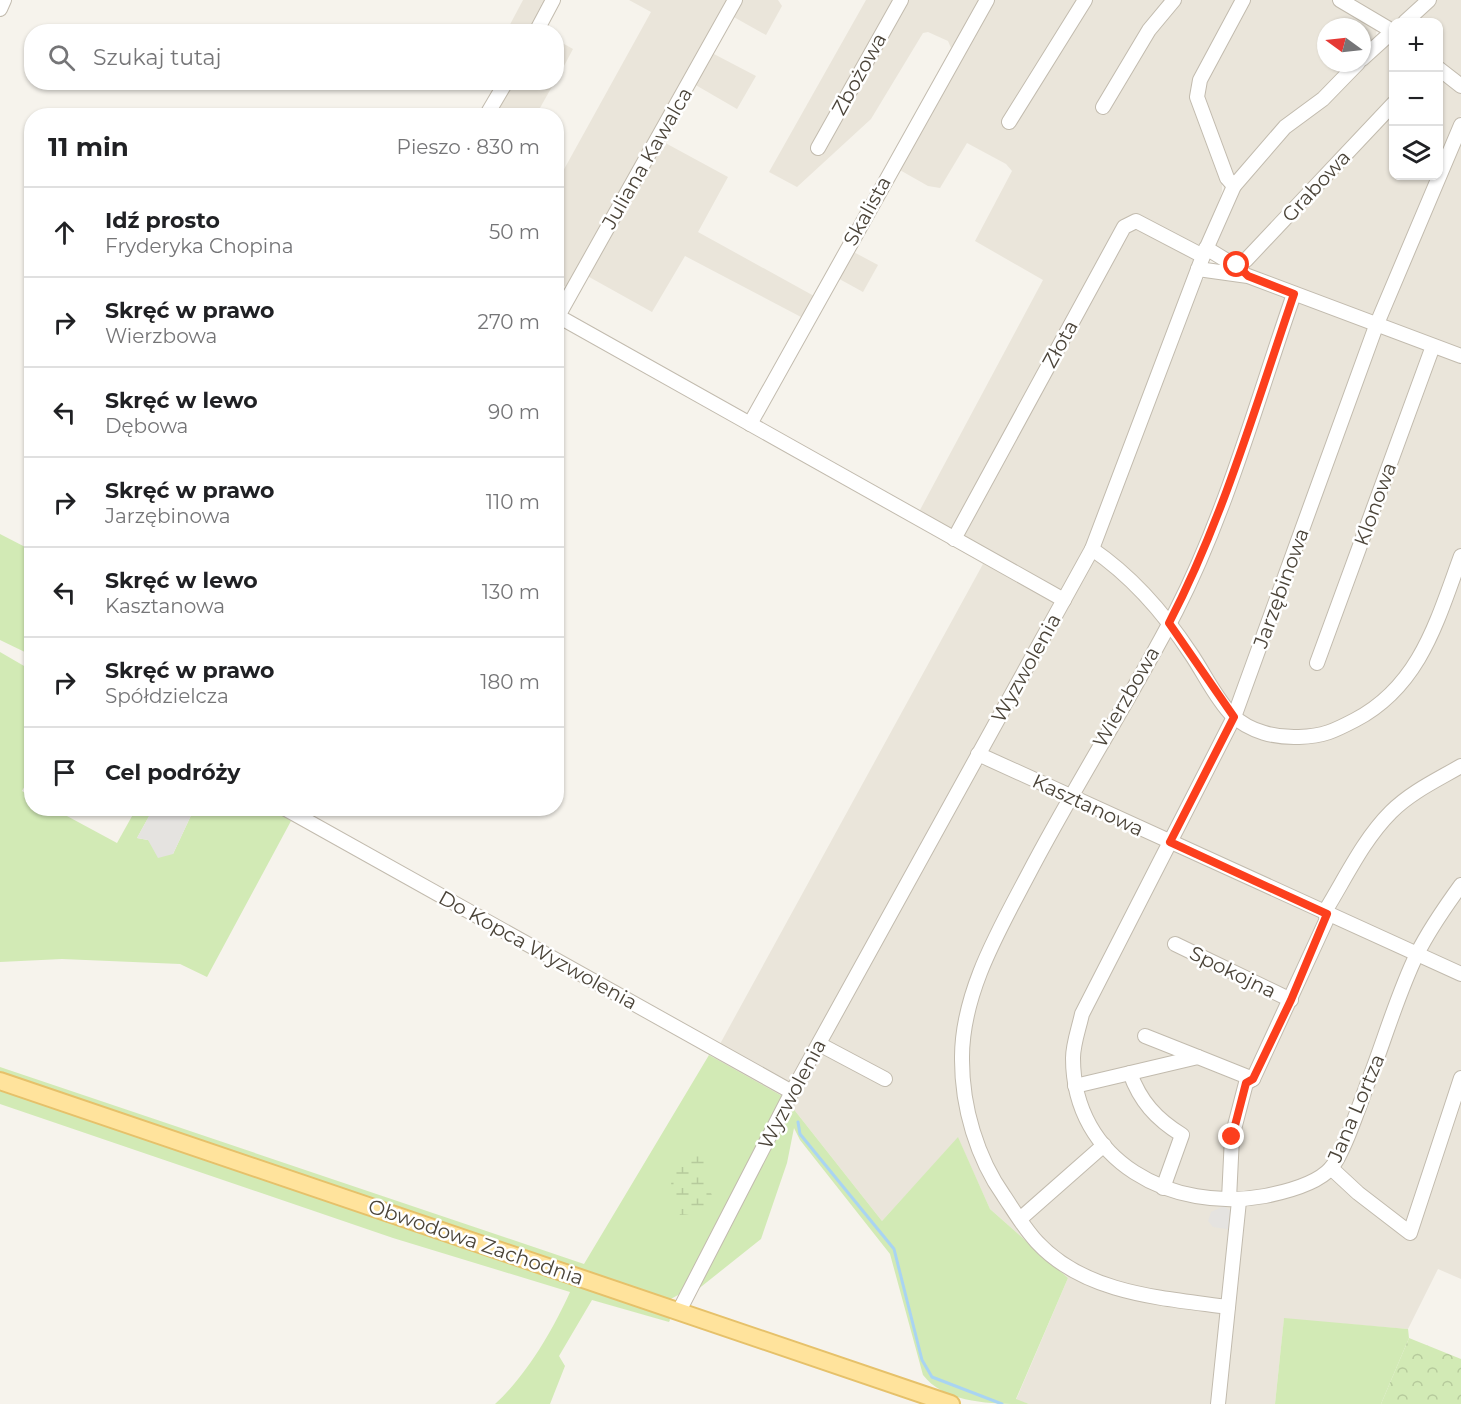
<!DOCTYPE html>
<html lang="pl">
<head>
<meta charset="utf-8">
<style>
  :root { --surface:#fff; --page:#f6f6f6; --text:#202124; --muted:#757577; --line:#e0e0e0 }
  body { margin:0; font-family:Montserrat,sans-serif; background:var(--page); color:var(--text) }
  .controls { position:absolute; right:18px; top:18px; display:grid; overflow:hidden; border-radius:12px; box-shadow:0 2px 4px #0004 }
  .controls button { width:54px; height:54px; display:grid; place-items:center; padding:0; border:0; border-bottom:2px solid var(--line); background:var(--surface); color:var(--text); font:30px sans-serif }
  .compass { position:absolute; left:1317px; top:18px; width:54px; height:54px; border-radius:50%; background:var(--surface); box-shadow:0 2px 4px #0004; rotate:285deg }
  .stop { position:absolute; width:18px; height:18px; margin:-14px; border:4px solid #fc3f1d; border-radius:50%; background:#fff }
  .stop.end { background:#fc3f1d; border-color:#fff; box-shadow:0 2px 6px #0008 }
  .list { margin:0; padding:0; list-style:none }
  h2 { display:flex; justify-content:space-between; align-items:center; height:78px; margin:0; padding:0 24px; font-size:26px }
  h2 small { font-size:20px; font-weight:400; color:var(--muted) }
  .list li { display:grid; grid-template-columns:39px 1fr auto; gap:18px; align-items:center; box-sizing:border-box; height:90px; padding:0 24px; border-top:2px solid var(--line) }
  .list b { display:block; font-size:22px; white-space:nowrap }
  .list p { margin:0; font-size:20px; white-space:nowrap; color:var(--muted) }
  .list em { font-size:20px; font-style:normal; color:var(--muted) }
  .icon { flex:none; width:33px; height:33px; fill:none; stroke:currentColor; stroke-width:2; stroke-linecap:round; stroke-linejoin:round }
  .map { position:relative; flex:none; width:1461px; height:1404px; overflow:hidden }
  .search { position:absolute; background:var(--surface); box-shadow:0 2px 4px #0004; left:24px; top:24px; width:540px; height:66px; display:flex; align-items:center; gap:15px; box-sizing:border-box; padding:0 21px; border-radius:24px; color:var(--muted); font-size:22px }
  .panel { position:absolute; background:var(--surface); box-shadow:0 2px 4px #0004; left:24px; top:108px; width:540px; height:708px; border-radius:24px }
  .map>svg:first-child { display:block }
  .residential { fill:#eae5da }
  .green { fill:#d2eab5 }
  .forest { fill:url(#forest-crowns) }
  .wetland { fill:url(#wetland-marsh) }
  .parking { fill:#e5e3e0 }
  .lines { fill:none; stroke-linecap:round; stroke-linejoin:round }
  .stream { stroke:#a9d4f2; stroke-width:3 }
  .minor-casing { stroke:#c2bbae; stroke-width:16 }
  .major-casing { stroke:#e6c16a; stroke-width:20 }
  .minor { stroke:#fff; stroke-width:14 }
  .major { stroke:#ffe39c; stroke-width:16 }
  .route { stroke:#fc3f1d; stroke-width:8 }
  .labels { text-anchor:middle; stroke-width:5; stroke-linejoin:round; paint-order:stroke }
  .street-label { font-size:20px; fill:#4b4439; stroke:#fff }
</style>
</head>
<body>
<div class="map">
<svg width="1461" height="1404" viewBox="0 0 1461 1404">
  <defs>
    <pattern id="forest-crowns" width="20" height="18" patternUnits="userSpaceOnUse" patternTransform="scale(1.5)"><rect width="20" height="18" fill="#d2eab5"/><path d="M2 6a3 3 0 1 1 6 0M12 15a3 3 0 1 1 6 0" fill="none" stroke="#b6ca9c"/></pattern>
    <pattern id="wetland-marsh" width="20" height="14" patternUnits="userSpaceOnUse" patternTransform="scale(1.5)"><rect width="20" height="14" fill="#d2eab5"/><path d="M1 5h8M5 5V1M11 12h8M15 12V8" fill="none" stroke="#b6ca9c"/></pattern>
  </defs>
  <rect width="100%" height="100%" fill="#f6f3ec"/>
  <!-- residential -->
  <g class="residential">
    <path d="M523,0H556L541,31L506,32Z"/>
    <path d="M629,0H778L782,6L766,35L732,16L712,53L756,76L737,109L687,80L658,139L728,177L698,232L814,296L801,317L685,256L652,312L582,273L572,290L557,282V182L651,12Z"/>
    <path d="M866,0H1422L1401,22L1377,26L1376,36L1362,51V27H1326V63H1352L1235,176L1222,172V191L1218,205L1205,240L1197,246V260L1087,549L784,1097L715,1059L720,1044L983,564L913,523L1043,280L975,241L1012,171L1006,164L967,143L940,188L928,186L891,165L890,161L951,48L948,41L928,32L923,33L871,119L797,187L769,172Z"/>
    <path d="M1432,0H1461V81L1439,63L1438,22H1411Z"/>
    <path d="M1393,37L1394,176H1437L1461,133V1279L1438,1269L1408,1329L1284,1319L1275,1404H1029L1016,1400L1068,1278L990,1209L958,1138L882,1221L792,1107L979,766L989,765L987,747L1098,545L1201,281L1208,275L1248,282L1214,243L1230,201L1279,138Z"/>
    <path d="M557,40L573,49L557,79Z"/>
    <path d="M1438,73L1461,92V115L1439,172Z"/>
    <path d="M512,83H554L536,115L493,116Z"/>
    <path d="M848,249L878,265L863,292L834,276Z"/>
  </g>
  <!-- green -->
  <g class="green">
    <path d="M0,534L31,550V655L0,640Z"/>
    <path d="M0,652L31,670V775L22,791L31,796L32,808L54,809L117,843L136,809H153L137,838L148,840L173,854L194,809H274L291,821L207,977L180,964L62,959L0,962Z"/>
    <path d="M709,1055L784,1097L680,1294L667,1301L0,1075V1067L584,1264Z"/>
    <path d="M0,1087L668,1315L670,1320L669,1322L592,1300L559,1356L565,1366L550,1404H495C526,1376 553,1330 570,1292L393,1238L0,1104Z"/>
    <path d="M792,1107L882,1221L958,1137L990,1209L1068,1278L1016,1399L1029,1404C994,1404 945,1404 923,1375L890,1254L800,1140L794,1128L787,1163L761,1239L697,1290Z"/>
    <path d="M1284,1318L1408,1329L1409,1338L1381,1404H1275Z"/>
  </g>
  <!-- forest -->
  <path class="forest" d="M1409,1338L1461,1359V1404H1381Z"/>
  <!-- wetland -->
  <path class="wetland" d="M705,1153L710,1158L704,1175L713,1198C703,1209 694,1215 680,1215C666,1183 665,1163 705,1153Z"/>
  <!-- parking -->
  <g class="parking">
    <path d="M153,809H194L173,854L158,858L148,840L137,838Z"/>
    <path d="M1224,1206L1231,1211L1233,1230L1213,1227L1208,1221L1211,1212Z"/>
  </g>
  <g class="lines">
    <!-- stream -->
    <path class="stream" d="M798,1122L800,1134L894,1249L922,1360L932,1377L1002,1404"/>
    <defs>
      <g id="minor">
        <path d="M1340,0L1394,32"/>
        <path d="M0,9L4,0"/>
        <path d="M1405,22L1429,0"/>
        <path d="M536,32L553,0"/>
        <path d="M1362,59L1394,30"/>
        <path d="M1438,68L1461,86"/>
        <path d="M1103,107L1149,30L1174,0"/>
        <path d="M486,116L506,82"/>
        <path d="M1009,122L1085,0"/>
        <path d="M1461,125L1376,326L1234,717L1082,1014C1079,1028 1073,1044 1073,1058C1073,1162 1173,1213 1265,1196C1285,1192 1317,1184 1331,1168C1343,1155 1360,1104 1367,1085C1384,1042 1397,995 1417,954C1429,930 1445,907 1461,885"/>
        <path d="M818,148L901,0"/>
        <path d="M1234,186L1227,178L1197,97L1200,80L1243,0"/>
        <path d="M1206,248L1242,270"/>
        <path d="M1237,265L1246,260L1394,103"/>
        <path d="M1198,269L1248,276L1461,356"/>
        <path d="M556,315L1064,600"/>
        <path d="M558,316L735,0"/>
        <path d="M750,424L987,0"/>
        <path d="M954,539L1124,227L1136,221L1203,256"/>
        <path d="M1092,549C1133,577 1164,613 1191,654C1204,673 1216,699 1232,715C1250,732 1276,738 1299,737C1324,736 1334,731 1355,720C1420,686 1437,621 1461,556"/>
        <path d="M1317,663L1433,346"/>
        <path d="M978,754L1461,974"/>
        <path d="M284,808L792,1092"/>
        <path d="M1175,944L1291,1000"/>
        <path d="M1145,1036L1198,1057"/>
        <path d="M819,1044L885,1079"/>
        <path d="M1130,1073C1140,1101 1156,1119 1182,1135L1163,1188"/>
        <path d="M1075,1086L1198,1057L1253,1079"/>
        <path d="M1331,1168L1358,1193L1410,1233L1461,1078"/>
        <path d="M1229,1199L1232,1137L1246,1083L1253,1079L1326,921L1327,908C1347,875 1364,839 1391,812C1411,792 1437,780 1461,766"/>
        <path d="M1020,1219L1104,1145"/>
        <path d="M1228,1307C1162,1298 1085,1294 1037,1242C1024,1228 1014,1211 1004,1196C977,1158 962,1107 962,1060C961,994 999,930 1029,873C1075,785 1130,700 1176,611C1227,511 1257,400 1294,294"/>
        <path d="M679,1311L792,1092L1092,549L1203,256L1234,186L1285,127L1323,99L1358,63"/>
        <path d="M1218,1404L1239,1201"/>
      </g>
      <path id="major" d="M0,1081L951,1404"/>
    </defs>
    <!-- minor casing -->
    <use href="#minor" class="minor-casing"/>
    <!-- major casing -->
    <use href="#major" class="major-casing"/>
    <!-- minor -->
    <use href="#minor" class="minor"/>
    <!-- major -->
    <use href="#major" class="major"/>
  </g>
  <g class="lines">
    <!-- route -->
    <path class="route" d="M1232,1137L1246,1083L1253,1079L1291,1000L1327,914L1170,842L1234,717L1169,623C1223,519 1256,405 1294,294L1248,276L1237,265"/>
  </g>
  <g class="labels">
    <!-- street labels -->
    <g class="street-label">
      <text transform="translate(859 74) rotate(-61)" y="7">Zbożowa</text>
      <text transform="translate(647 158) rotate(-60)" y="7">Juliana Kawalca</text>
      <text transform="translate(1316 186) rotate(-47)" y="7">Grabowa</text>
      <text transform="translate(867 211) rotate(-61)" y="7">Skalista</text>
      <text transform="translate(1060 344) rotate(-61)" y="7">Złota</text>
      <text transform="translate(1375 504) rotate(-70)" y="7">Klonowa</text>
      <text transform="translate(1281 588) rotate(-70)" y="7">Jarzębinowa</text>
      <text transform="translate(1026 668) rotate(-61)" y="7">Wyzwolenia</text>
      <text transform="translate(1126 697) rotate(-60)" y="7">Wierzbowa</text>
      <text transform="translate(1088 805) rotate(25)" y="7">Kasztanowa</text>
      <text transform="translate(538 950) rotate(29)" y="7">Do Kopca Wyzwolenia</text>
      <text transform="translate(1233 972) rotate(26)" y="7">Spokojna</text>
      <text transform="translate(792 1094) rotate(-62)" y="7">Wyzwolenia</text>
      <text transform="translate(1356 1108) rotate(-67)" y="7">Jana Lortza</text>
      <text transform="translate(476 1242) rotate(19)" y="7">Obwodowa Zachodnia</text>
    </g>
  </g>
</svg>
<div class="controls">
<button>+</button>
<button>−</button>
<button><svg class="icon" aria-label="layers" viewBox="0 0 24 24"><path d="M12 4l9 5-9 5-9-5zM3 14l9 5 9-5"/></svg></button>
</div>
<svg class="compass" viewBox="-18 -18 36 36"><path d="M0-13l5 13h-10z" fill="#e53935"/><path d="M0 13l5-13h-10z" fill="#757577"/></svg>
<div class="stop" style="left:1237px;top:265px"></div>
<div class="stop end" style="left:1232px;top:1137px"></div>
<div class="search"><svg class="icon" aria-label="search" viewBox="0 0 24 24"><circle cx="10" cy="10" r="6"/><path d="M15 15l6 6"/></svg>Szukaj tutaj</div>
<section class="panel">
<h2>11 min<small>Pieszo · 830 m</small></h2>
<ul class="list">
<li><svg class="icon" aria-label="ahead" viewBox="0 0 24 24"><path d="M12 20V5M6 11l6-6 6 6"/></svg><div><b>Idź prosto</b><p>Fryderyka Chopina</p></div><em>50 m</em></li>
<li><svg class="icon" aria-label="right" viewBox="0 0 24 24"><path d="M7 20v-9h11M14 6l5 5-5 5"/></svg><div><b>Skręć w prawo</b><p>Wierzbowa</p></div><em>270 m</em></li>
<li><svg class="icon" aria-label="left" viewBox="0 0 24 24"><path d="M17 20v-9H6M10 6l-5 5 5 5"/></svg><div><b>Skręć w lewo</b><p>Dębowa</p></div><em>90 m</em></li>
<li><svg class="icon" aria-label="right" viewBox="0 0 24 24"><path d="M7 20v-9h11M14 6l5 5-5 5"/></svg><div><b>Skręć w prawo</b><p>Jarzębinowa</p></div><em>110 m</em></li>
<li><svg class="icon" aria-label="left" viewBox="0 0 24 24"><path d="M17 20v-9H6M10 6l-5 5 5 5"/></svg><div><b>Skręć w lewo</b><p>Kasztanowa</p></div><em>130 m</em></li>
<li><svg class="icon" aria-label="right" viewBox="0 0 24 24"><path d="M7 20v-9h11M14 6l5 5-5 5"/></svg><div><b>Skręć w prawo</b><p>Spółdzielcza</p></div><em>180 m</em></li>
<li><svg class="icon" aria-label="arrive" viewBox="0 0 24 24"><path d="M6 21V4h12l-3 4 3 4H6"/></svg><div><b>Cel podróży</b></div></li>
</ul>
</section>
</div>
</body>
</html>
